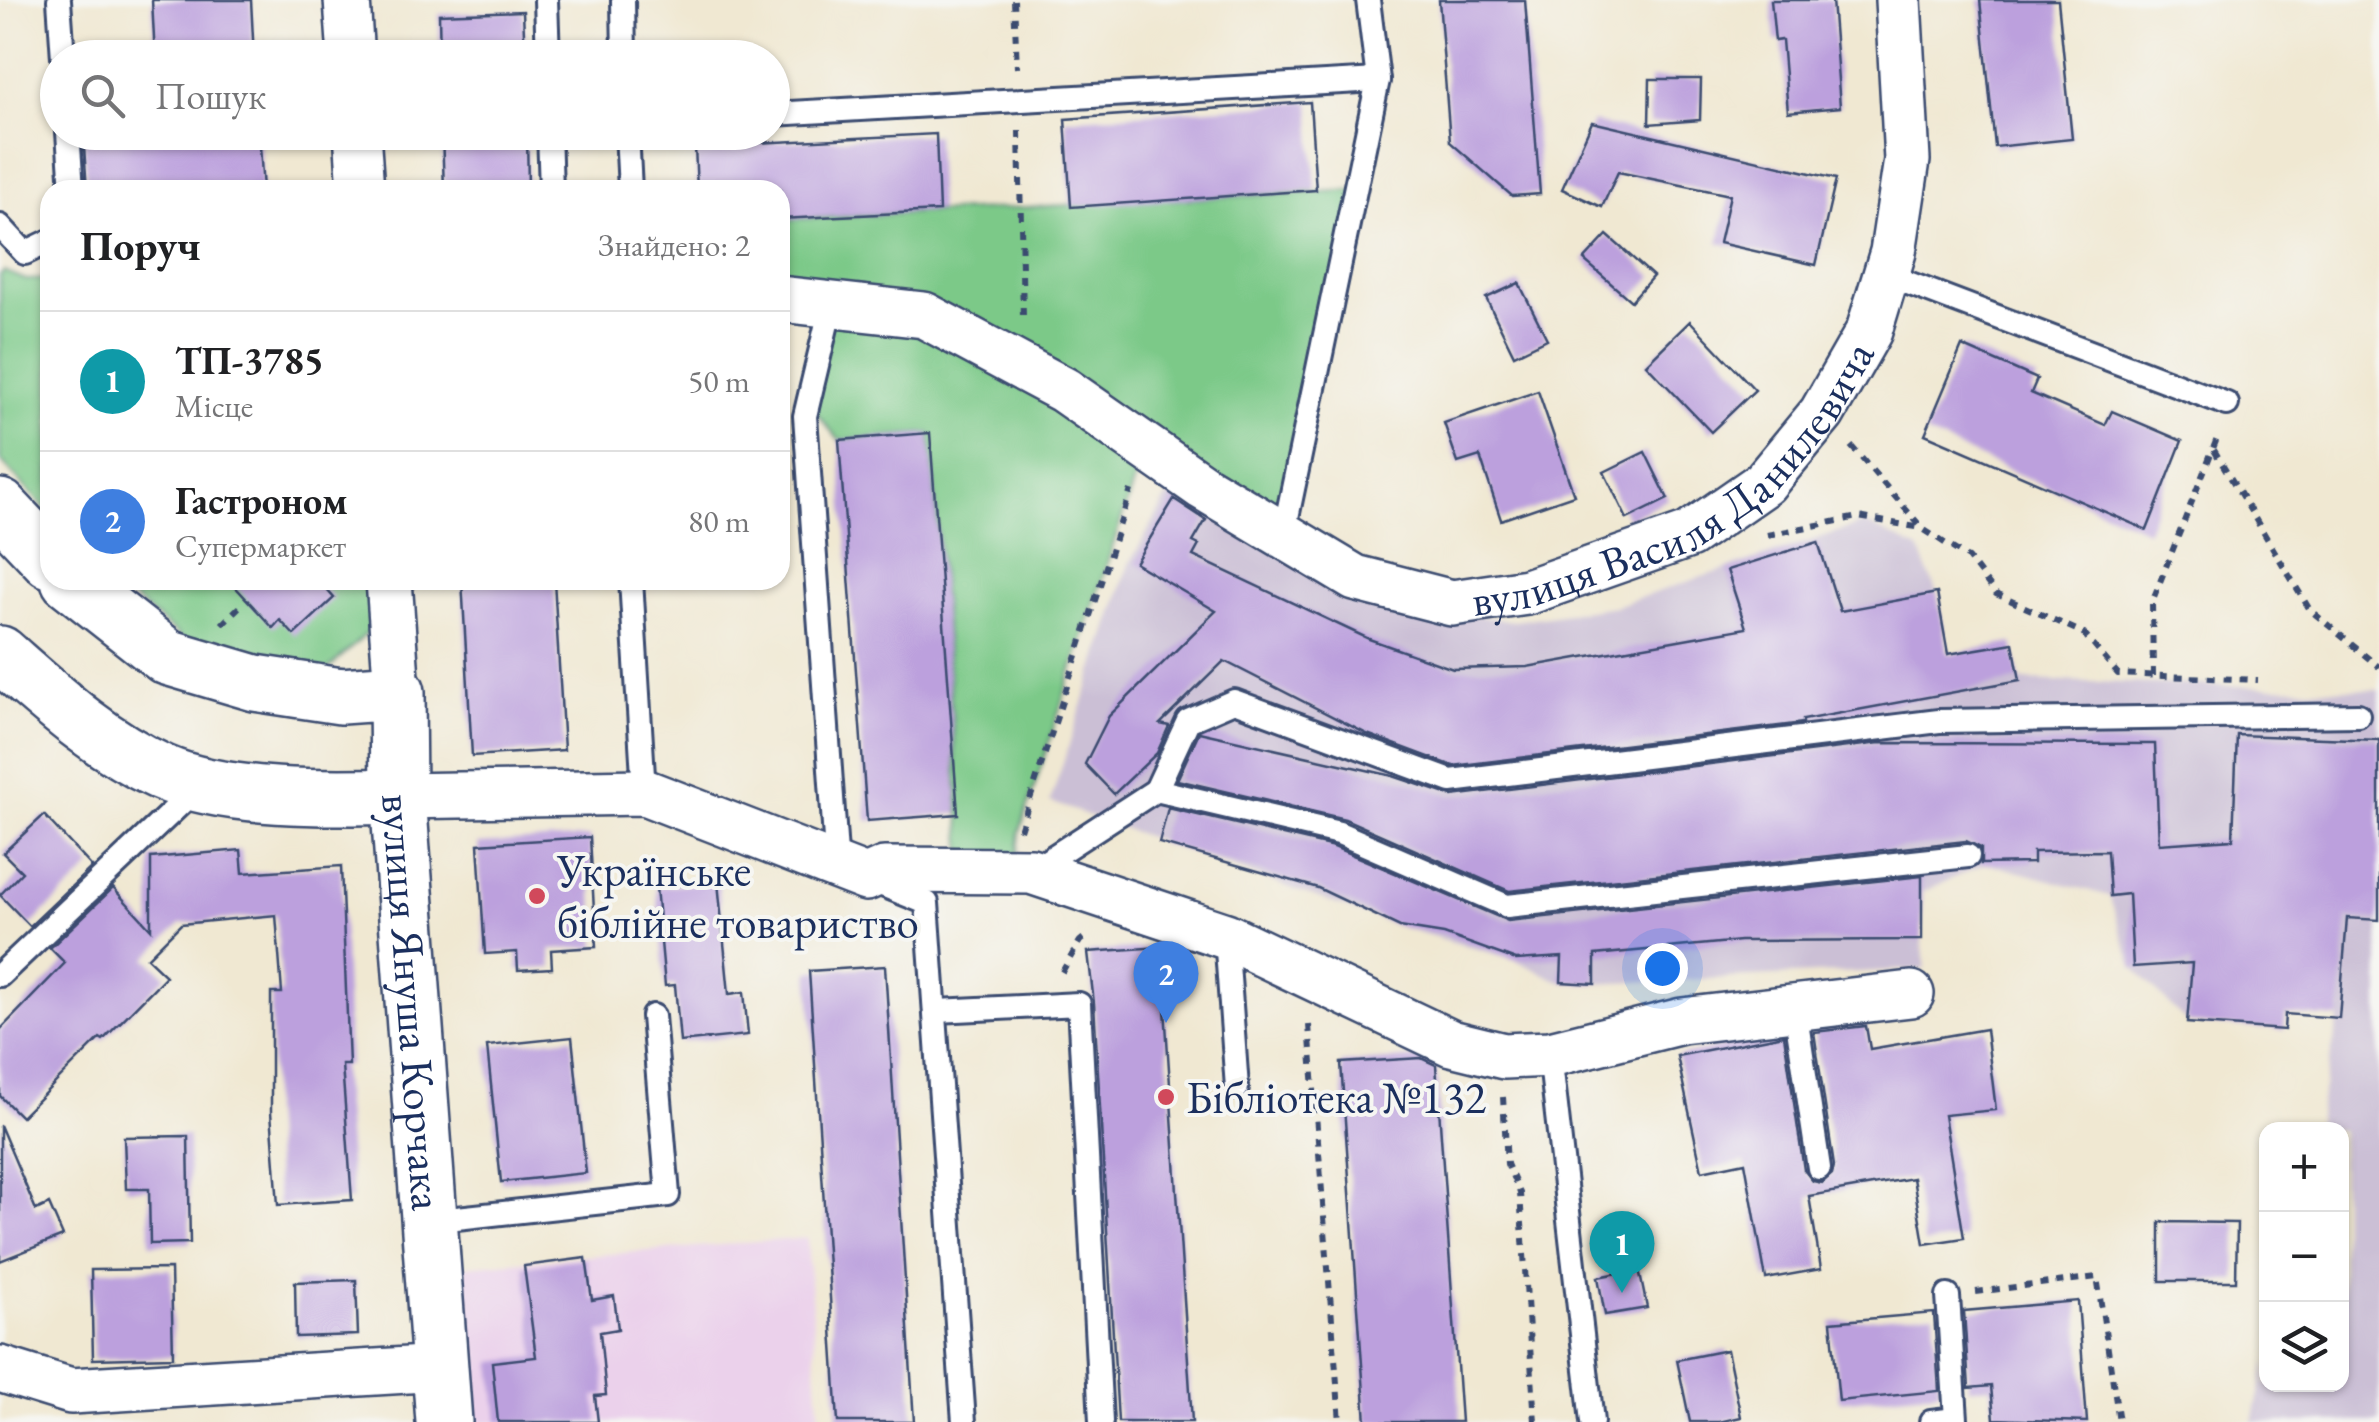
<!DOCTYPE html>
<html lang="uk">
<head>
<meta charset="utf-8">
<style>
  :root { --surface:#fff; --page:#f2f2f2; --text:#202124; --muted:#757577; --line:#e0e0e0; --accent:#ea580c }
  body { margin:0; font-family:"EB Garamond",serif; background:var(--page); color:var(--text) }
  .controls { position:absolute; right:30px; bottom:30px; display:grid; overflow:hidden; border-radius:20px; box-shadow:0 2px 8px #0004 }
  .controls button { width:90px; height:90px; display:grid; place-items:center; padding:0; border:0; border-bottom:2px solid var(--line); background:var(--surface); color:var(--text); font:50px sans-serif }
  .you { position:absolute; left:1662px; top:968px; width:35px; height:35px; margin:-25px; border:8px solid #fff; border-radius:50%; background:#1a73e8; box-shadow:0 0 0 15px #1a73e833 }
  .badge { display:grid; place-items:center; width:65px; height:65px; border-radius:50%; background:var(--accent); color:#fff; font-size:32px; font-weight:700 }
  .pin { position:absolute; translate:-50% -82px; filter:drop-shadow(0 2px 5px #0008) }
  .pin::after { content:''; position:absolute; top:52px; width:35px; height:30px; background:inherit; clip-path:polygon(0 0,100% 0,50% 100%) }
  .list { margin:0; padding:0; list-style:none }
  h2 { display:flex; justify-content:space-between; align-items:center; height:130px; margin:0; padding:0 40px; font-size:42px }
  h2 small { font-size:32px; font-weight:400; color:var(--muted) }
  .list li { display:grid; grid-template-columns:65px 1fr auto; gap:30px; align-items:center; box-sizing:border-box; height:140px; padding:0 40px; border-top:2px solid var(--line) }
  .list b { display:block; font-size:38px; white-space:nowrap }
  .list p { margin:0; font-size:32px; white-space:nowrap; color:var(--muted) }
  .list em { font-size:32px; font-style:normal; color:var(--muted) }
  .icon { flex:none; width:55px; height:55px; fill:none; stroke:currentColor; stroke-width:2; stroke-linecap:round; stroke-linejoin:round }
  .map { position:relative; flex:none; width:2379px; height:1422px; overflow:hidden }
  .search { position:absolute; background:var(--surface); box-shadow:0 2px 8px #0004; left:40px; top:40px; width:750px; height:110px; display:flex; align-items:center; gap:25px; box-sizing:border-box; padding:0 35px; border-radius:55px; color:var(--muted); font-size:38px }
  .panel { position:absolute; background:var(--surface); box-shadow:0 2px 8px #0004; left:40px; top:180px; width:750px; height:410px; border-radius:30px }
  .map>svg:first-child { display:block }
  .built { fill:#ebd1eb }
  .industrial { fill:#cbbfd5 }
  .green { fill:#7cc988; stroke:#4c7c73; stroke-width:2.5 }
  .building { fill:#bca0dd }
  .lines { fill:none; stroke-linecap:round; stroke-linejoin:round }
  .lane-casing { stroke:#3b4b6f; stroke-width:28 }
  .street-casing { stroke:#3b4b6f; stroke-width:50 }
  .secondary-casing { stroke:#3b4b6f; stroke-width:60 }
  .path { stroke:#3b4b6f; stroke-width:6; stroke-dasharray:8 8; stroke-linecap:butt }
  .lane { stroke:#fff; stroke-width:22 }
  .street { stroke:#fff; stroke-width:45 }
  .secondary { stroke:#fff; stroke-width:55 }
  .poi-dot { fill:#d1495b; stroke:#f6f6f2; stroke-width:4 }
  .labels { text-anchor:middle; stroke-width:8; stroke-linejoin:round; paint-order:stroke }
  .street-label { font-size:45px; fill:#1b2f5e; stroke:#f6f6f2 }
  .poi-label { font-size:45px; fill:#1b2f5e; stroke:#f6f6f2; text-anchor:start }
</style>
</head>
<body>
<div class="map">
<svg width="2379" height="1422" viewBox="0 0 2379 1422">
  <rect width="100%" height="100%" fill="#f6f6f2"/>
  <filter id="ink" filterUnits="userSpaceOnUse"><feTurbulence type="fractalNoise" baseFrequency=".01" numOctaves="2"/><feDisplacementMap in="SourceGraphic" scale="20" xChannelSelector="R" yChannelSelector="G"/><feConvolveMatrix kernelMatrix="1 2 1 2 8 2 1 2 1" color-interpolation-filters="sRGB"/></filter>
  <filter id="wash" filterUnits="userSpaceOnUse"><feTurbulence type="fractalNoise" baseFrequency=".0048" numOctaves="4" result="noise"/><feDisplacementMap in="SourceGraphic" scale="40" xChannelSelector="R" yChannelSelector="G"/><feGaussianBlur stdDeviation="2.25" result="paint"/><feColorMatrix in="noise" values="0 0 0 0 0 0 0 0 0 0 0 0 0 0 0 0 0 1.4 0 .05"/><feComposite in="paint" operator="in"/></filter>
  <g filter="url(#wash)">
    <rect width="100%" height="100%" fill="#f0e8d2"/>
    <!-- built -->
    <path class="built" d="M807,1238L820,1422H451L439,1268Z"/>
    <!-- industrial -->
    <path class="industrial" d="M1177,480L1392,606L1514,621L1615,606L1864,523L1919,549L1937,593L1948,654L2013,643L2020,680L2379,690V1422H2253L2266,1360V1384H2342V1130L2315,1129L2339,1018L2286,1014L2284,1030L2187,1023L2133,967L2109,896L1986,863L1923,892L1922,940L1926,969L1595,984L1561,982L1516,960L1400,927L1050,802L1129,564Z"/>
    <!-- green -->
    <g class="green">
      <path d="M1356,190L1286,527L1145,447L1020,831L1016,871L964,869L930,433L839,440L808,403L832,303L780,299V220Z"/>
      <path d="M4,271L26,280L50,279V514L0,460V275Z"/>
      <path d="M111,580H370L375,626L327,670L189,644Z"/>
    </g>
    <g id="blocks">
      <!-- building -->
      <g class="building">
        <path d="M152,0H251L254,58H155Z"/>
        <path d="M1439,0H1525L1540,194L1512,196L1450,142Z"/>
        <path d="M1771,0H1832L1840,107L1788,112L1782,40L1775,41Z"/>
        <path d="M1980,0H2058L2072,139L1995,147Z"/>
        <path d="M523,11L525,58H440L439,14Z"/>
        <path d="M1650,79H1701L1700,120L1649,124Z"/>
        <path d="M1310,102L1316,190L1071,207L1065,119Z"/>
        <path d="M1592,122L1836,179L1816,265L1719,243L1730,195L1618,172L1602,207L1562,189Z"/>
        <path d="M83,132H259L263,190H87Z"/>
        <path d="M442,132H527L528,190H444Z"/>
        <path d="M936,134L939,211L780,219V190H697L695,146Z"/>
        <path d="M1607,235L1653,276L1631,301L1584,260Z"/>
        <path d="M1519,283L1547,339L1514,355L1486,298Z"/>
        <path d="M1690,321L1755,390L1711,432L1646,364Z"/>
        <path d="M1962,346L2037,379L2031,393L2105,425L2112,411L2182,441L2147,530L1925,434Z"/>
        <path d="M1538,391L1574,495L1501,520L1480,456L1458,463L1444,423Z"/>
        <path d="M930,433L958,814L867,821L839,440Z"/>
        <path d="M1645,452L1668,499L1627,519L1604,472Z"/>
        <path d="M1174,499L1206,520L1193,542L1199,545L1193,556L1369,639L1453,669L1527,667L1746,628L1727,570L1818,542L1840,611L1937,593L1948,654L2013,643L2020,680L1803,720V723L1453,766L1367,734L1224,661L1160,724L1169,726L1157,753L1114,794L1085,764L1109,716L1216,611L1135,563Z"/>
        <path d="M229,580H318L334,598L294,635L280,620L273,628Z"/>
        <path d="M462,580H554L564,750L472,756Z"/>
        <path d="M1199,732L1393,776L1452,796L1880,743L2155,744L2159,844L2233,839L2237,735L2379,740V920L2347,918L2339,1018L2285,1014L2284,1030L2187,1023L2192,963L2133,967L2129,894L2110,896L2107,851L2033,852V863L1981,864V848L1966,841L1509,891L1345,819L1177,780Z"/>
        <path d="M1168,808L1334,847L1508,921L1922,876V940L1740,941L1595,955V984L1561,982L1562,957L1516,960L1444,934L1400,927L1318,888L1159,843Z"/>
        <path d="M44,815L92,867L30,926L0,895L22,872L3,853Z"/>
        <path d="M590,837L596,947L551,950L552,968L518,970L517,952L485,954L478,844Z"/>
        <path d="M241,850L243,873L341,866L349,1065H342L352,1200L278,1205L271,1112V993H282L276,915L181,924L147,958L166,976L103,1040L100,1038L21,1117L0,1096V1030L65,963L50,948L113,888L151,929V858Z"/>
        <path d="M718,882L729,994L744,992L748,1035L680,1042L675,985L665,986L656,887Z"/>
        <path d="M1161,947L1192,1422H1118L1094,1003L1088,952Z"/>
        <path d="M885,966L914,1422H838L809,971Z"/>
        <path d="M1866,1026L1870,1049L1986,1029L1996,1110L1944,1115L1964,1238L1924,1244L1913,1178L1809,1196L1821,1269L1766,1279L1745,1162L1702,1171L1677,1056L1784,1035L1804,1170L1813,1181L1822,1183L1832,1174L1834,1166L1814,1032Z"/>
        <path d="M572,1037L586,1173L501,1182L487,1046Z"/>
        <path d="M1421,1058L1436,1065L1461,1422H1366L1341,1063Z"/>
        <path d="M0,1125L36,1210L49,1204L63,1236L0,1261Z"/>
        <path d="M188,1136L190,1243L150,1244L149,1189H126L124,1137Z"/>
        <path d="M2160,1222L2237,1223L2236,1281H2160Z"/>
        <path d="M586,1258L592,1300L614,1296L618,1329L600,1332L606,1395L595,1396L598,1422H498L492,1362L536,1357L524,1266Z"/>
        <path d="M171,1269L173,1357L93,1359L91,1270Z"/>
        <path d="M1639,1269L1647,1308L1605,1315L1598,1277Z"/>
        <path d="M356,1280L358,1335L296,1337L295,1282Z"/>
        <path d="M2078,1301L2087,1422L1994,1419L1991,1386L1969,1388L1964,1311Z"/>
        <path d="M1934,1313L1939,1391L1839,1401L1831,1322Z"/>
        <path d="M1727,1350L1741,1417L1719,1422H1690L1677,1360Z"/>
      </g>
    </g>
  </g>
  <g filter="url(#ink)">
    <use href="#blocks" fill-opacity="0" stroke="#3b4b6f" stroke-width="2.5"/>
    <g class="lines">
      <defs>
        <g id="lane">
          <path d="M59,0L63,58"/>
          <path d="M546,0L548,58"/>
          <path d="M623,0L624,58"/>
          <path d="M772,114L1378,80"/>
          <path d="M68,132L72,190"/>
          <path d="M549,132L551,190"/>
          <path d="M627,132L630,190"/>
          <path d="M0,226L25,253L50,241"/>
          <path d="M1887,275L2227,404"/>
          <path d="M832,302L805,416L837,868"/>
          <path d="M1283,537L1378,80L1368,0"/>
          <path d="M631,580L644,792"/>
          <path d="M1156,790L1188,721L1234,701L1451,781L1939,721L2358,715"/>
          <path d="M1033,870L1156,790L1339,833L1507,906L1968,856"/>
          <path d="M875,882L927,903L964,1422"/>
          <path d="M1226,936L1237,1088"/>
          <path d="M0,975L197,788"/>
          <path d="M1795,1008L1819,1168"/>
          <path d="M937,1011L1079,1004L1101,1422"/>
          <path d="M1550,1054L1592,1422"/>
          <path d="M429,1221L668,1195L653,1016"/>
          <path d="M1931,1422L1956,1419L1948,1296"/>
        </g>
        <g id="street">
          <path d="M347,0L351,58"/>
          <path d="M357,132L361,190"/>
          <path id="s1" d="M780,299L924,315L1064,390L1203,487L1355,578L1452,603L1527,592L1689,535L1764,483L1822,413L1869,331L1893,252L1907,160L1898,0"/>
          <path d="M389,580L397,692"/>
          <path d="M398,796L644,792L866,878L884,870L1031,871L1226,936L1451,1043L1504,1056L1550,1054L1682,1021L1911,994"/>
          <path d="M0,1369L71,1391L440,1368"/>
        </g>
        <g id="secondary">
          <path d="M0,507L50,560"/>
          <path id="s2" d="M69,580L167,657L255,683L341,696L397,692L398,796L444,1422"/>
          <path d="M0,654C50,698 99,744 161,772C225,800 329,798 398,796"/>
        </g>
      </defs>
      <!-- lane casing -->
      <use href="#lane" class="lane-casing"/>
      <!-- street casing -->
      <use href="#street" class="street-casing"/>
      <!-- secondary casing -->
      <use href="#secondary" class="secondary-casing"/>
      <!-- path -->
      <g class="path">
        <path d="M1014,0L1017,68"/>
        <path d="M1019,131L1023,318"/>
        <path d="M1851,446L1923,529L1968,558L1996,594L2083,633L2118,674L2258,680"/>
        <path d="M2214,450L2310,610L2379,667"/>
        <path d="M1767,535L1858,517L1922,528"/>
        <path d="M222,624L239,607"/>
        <path d="M2153,676L2152,602L2218,436"/>
        <path d="M1020,830L1131,490"/>
        <path d="M1062,972L1080,941L1089,934"/>
        <path d="M1309,1025L1340,1422"/>
        <path d="M1503,1097L1507,1164L1520,1193L1535,1422"/>
        <path d="M1976,1292L2097,1277L2119,1422"/>
      </g>
      <!-- lane -->
      <use href="#lane" class="lane"/>
      <!-- street -->
      <use href="#street" class="street"/>
      <!-- secondary -->
      <use href="#secondary" class="secondary"/>
    </g>
  </g>
  <!-- markers -->
  <g class="poi-dot">
    <circle cx="537" cy="896" r="10"/>
    <circle cx="1166" cy="1097" r="10"/>
  </g>
  <g class="labels">
    <!-- street labels -->
    <g class="street-label">
      <text dy="16" stroke="none"><textPath href="#s1" startOffset="1015">вулиця Василя Данилевича</textPath></text>
      <text dy="16" stroke="none"><textPath href="#s2" startOffset="670">вулиця Януша Корчака</textPath></text>
    </g>
    <!-- poi labels -->
    <g class="poi-label">
      <text x="557" y="886">Українське<tspan x="557" dy="52">біблійне товариство</tspan></text>
      <text x="1186" y="1113">Бібліотека №132</text>
    </g>
  </g>
</svg>
<div class="controls">
<button>+</button>
<button>−</button>
<button><svg class="icon" aria-label="layers" viewBox="0 0 24 24"><path d="M12 4l9 5-9 5-9-5zM3 14l9 5 9-5"/></svg></button>
</div>
<div class="you"></div>
<div class="pin badge" style="left:1622px;top:1293px;background:#0f9aa8">1</div>
<div class="pin badge" style="left:1166px;top:1023px;background:#3f7fe0">2</div>
<div class="search"><svg class="icon" aria-label="search" viewBox="0 0 24 24"><circle cx="10" cy="10" r="6"/><path d="M15 15l6 6"/></svg>Пошук</div>
<section class="panel">
<h2>Поруч<small>Знайдено: 2</small></h2>
<ul class="list">
<li><span class="badge" style="background:#0f9aa8">1</span><div><b>ТП-3785</b><p>Місце</p></div><em>50 m</em></li>
<li><span class="badge" style="background:#3f7fe0">2</span><div><b>Гастроном</b><p>Супермаркет</p></div><em>80 m</em></li>
</ul>
</section>
</div>
</body>
</html>
